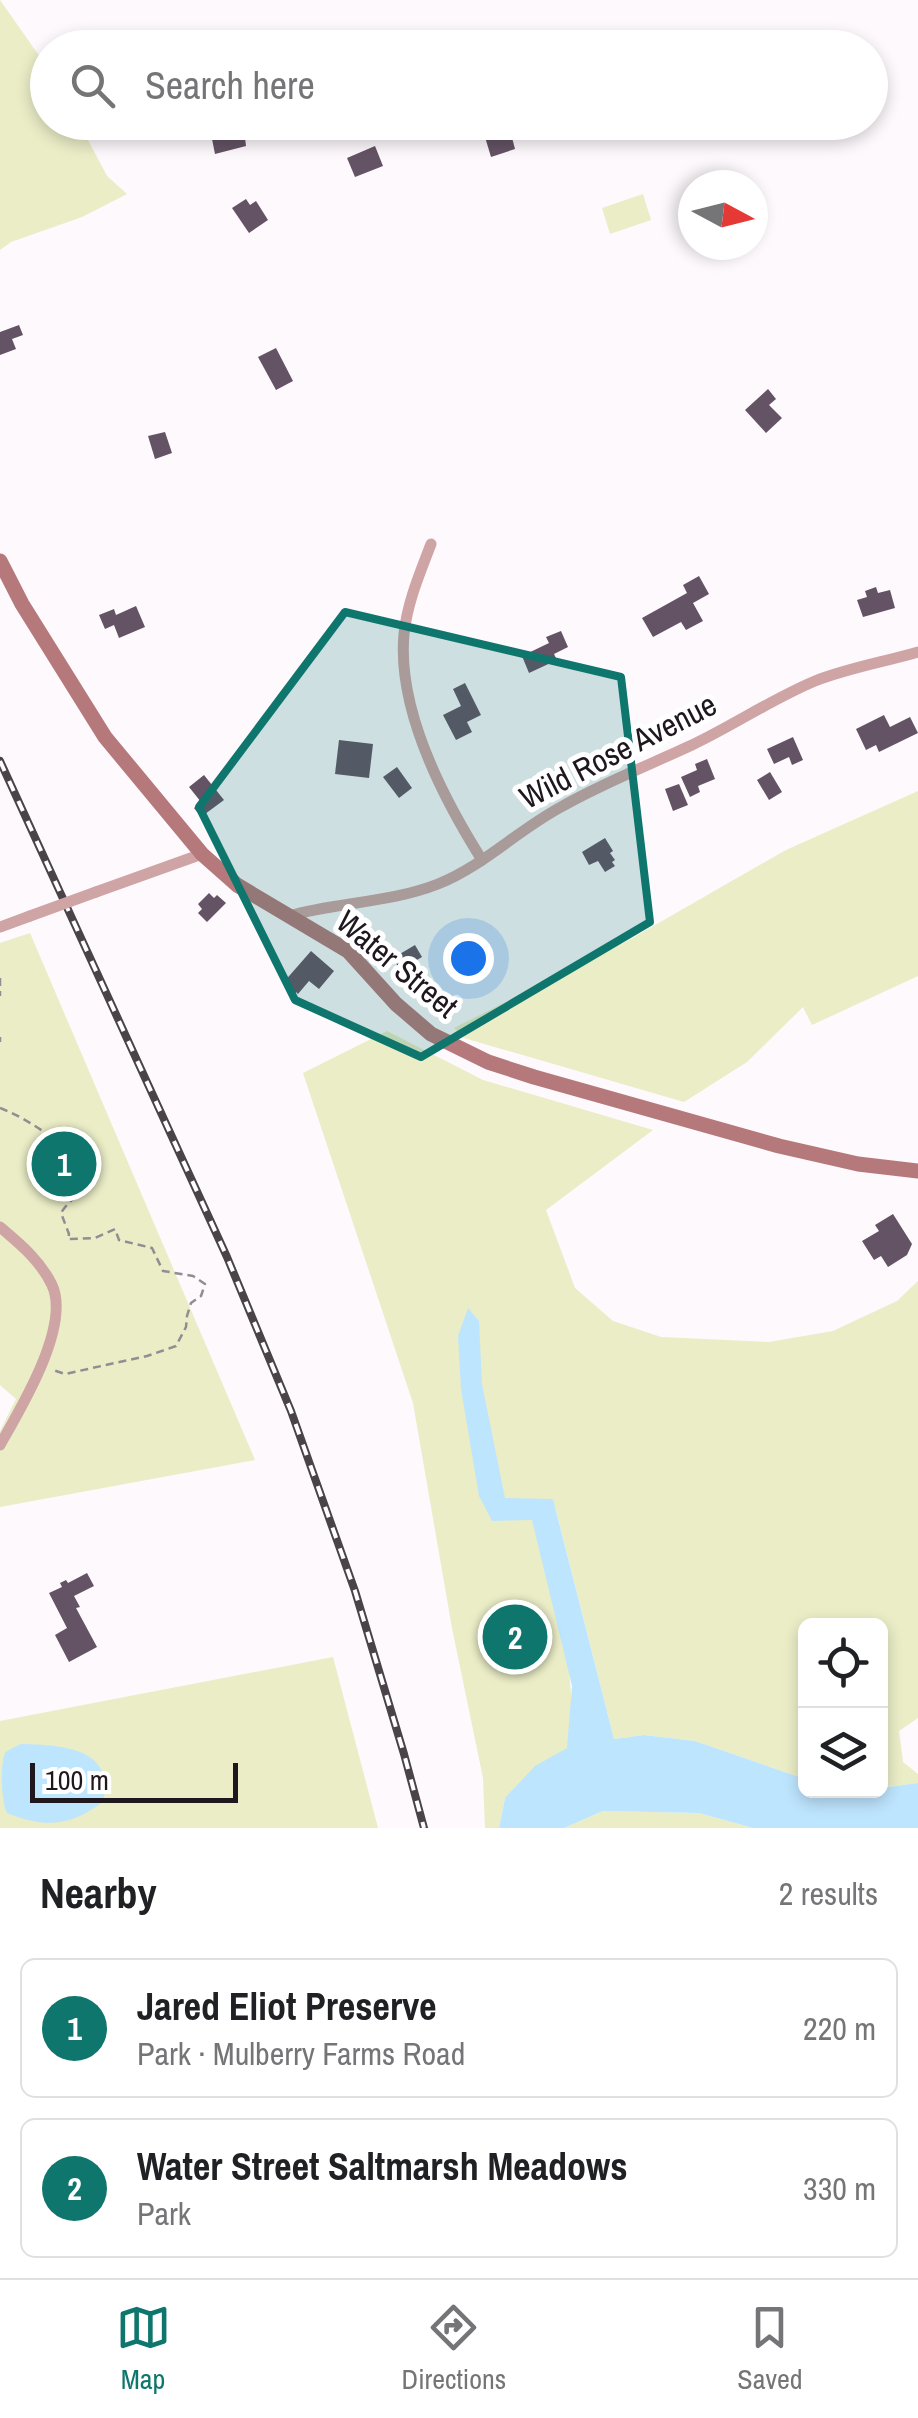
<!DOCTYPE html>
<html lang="en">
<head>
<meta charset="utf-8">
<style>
  :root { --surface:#fff; --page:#f6f6f6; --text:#202124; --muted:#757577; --line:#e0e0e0; --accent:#0f766e }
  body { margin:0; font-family:"Archivo Narrow",sans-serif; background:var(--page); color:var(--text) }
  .controls { position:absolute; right:30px; bottom:30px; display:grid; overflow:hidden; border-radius:15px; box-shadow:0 5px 15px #0003 }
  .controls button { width:90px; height:90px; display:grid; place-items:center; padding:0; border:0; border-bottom:2px solid var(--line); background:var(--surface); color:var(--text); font:50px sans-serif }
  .compass { position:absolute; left:678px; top:170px; width:90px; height:90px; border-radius:50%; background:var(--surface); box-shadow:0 5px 15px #0003; rotate:97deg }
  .scale { position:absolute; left:30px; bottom:25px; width:208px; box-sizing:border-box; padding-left:10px; border:5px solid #1e171e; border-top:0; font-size:28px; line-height:35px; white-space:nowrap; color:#1e171e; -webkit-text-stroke:8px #fff; paint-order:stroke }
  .you { position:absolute; left:468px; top:958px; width:35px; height:35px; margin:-25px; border:8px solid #fff; border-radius:50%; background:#1a73e8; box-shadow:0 0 0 15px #1a73e833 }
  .badge { display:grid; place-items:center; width:65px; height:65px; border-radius:50%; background:var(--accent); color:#fff; font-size:32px; font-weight:700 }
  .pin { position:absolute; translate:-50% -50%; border:5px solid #fff; box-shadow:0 2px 10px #0006 }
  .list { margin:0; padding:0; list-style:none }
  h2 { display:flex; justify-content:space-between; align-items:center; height:130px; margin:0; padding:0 40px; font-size:42px }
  h2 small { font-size:32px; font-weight:400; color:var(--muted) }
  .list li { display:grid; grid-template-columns:65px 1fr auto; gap:30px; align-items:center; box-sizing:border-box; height:140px; margin:0 20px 20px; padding:0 20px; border:2px solid var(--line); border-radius:15px }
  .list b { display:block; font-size:38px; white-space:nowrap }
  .list p { margin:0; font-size:32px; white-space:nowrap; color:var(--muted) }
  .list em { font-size:32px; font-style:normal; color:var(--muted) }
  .icon { flex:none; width:55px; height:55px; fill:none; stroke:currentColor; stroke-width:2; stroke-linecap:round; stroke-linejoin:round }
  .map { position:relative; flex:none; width:918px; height:1828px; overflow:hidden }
  .search { position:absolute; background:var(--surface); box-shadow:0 5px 15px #0003; left:30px; right:30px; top:30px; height:110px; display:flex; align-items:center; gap:25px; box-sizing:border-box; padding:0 35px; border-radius:55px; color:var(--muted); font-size:38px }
  .sheet { height:450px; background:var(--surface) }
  nav { display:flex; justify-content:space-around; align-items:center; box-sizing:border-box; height:140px; border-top:2px solid var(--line); background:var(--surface); font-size:28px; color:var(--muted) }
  nav a { display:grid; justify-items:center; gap:5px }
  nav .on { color:var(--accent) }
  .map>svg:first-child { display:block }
  .green { fill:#eaedc6 }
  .water { fill:#bee5fe }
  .building { fill:#645364 }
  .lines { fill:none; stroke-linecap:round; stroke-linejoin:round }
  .path { stroke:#938d93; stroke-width:2.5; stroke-dasharray:8 5; stroke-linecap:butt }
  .street { stroke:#cfa4a5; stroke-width:11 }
  .secondary { stroke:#b6797b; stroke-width:15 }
  .rail-casing { stroke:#4a444a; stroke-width:8 }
  .rail { stroke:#fff; stroke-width:4; stroke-dasharray:11; stroke-linecap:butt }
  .street-bridge { stroke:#cfa4a5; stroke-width:11 }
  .marked { fill:#0f766e; fill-opacity:0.2; stroke:#0f766e; stroke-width:8; stroke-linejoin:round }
  .labels { text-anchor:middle; stroke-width:10; stroke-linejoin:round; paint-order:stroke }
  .street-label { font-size:32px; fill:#1e171e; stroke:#fff }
</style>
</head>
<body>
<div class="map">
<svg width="918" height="1828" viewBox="0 0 918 1828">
  <rect width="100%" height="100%" fill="#fdf9fd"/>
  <!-- green -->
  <g class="green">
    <path d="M0,0L47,67L48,122L79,123L107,176L127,194L82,217L11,242L0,250Z"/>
    <path d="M643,194L651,220L610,234L602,208Z"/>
    <path d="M918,791V976L812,1025L803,1007L747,1062L684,1102L464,1038L454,1028L629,940L786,850Z"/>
    <path d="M30,933L255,1460L0,1507V1431L16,1399L0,1385V943Z"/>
    <path d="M387,1031L483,1080L653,1130L546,1210L575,1288L613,1321L661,1337L769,1342L833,1331L897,1301L918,1281V1718L899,1731L903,1762L918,1774V1783L881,1788L880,1626H806L805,1779L695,1741L644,1735L614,1739L555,1506L571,1694L581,1747L505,1798L499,1828H485L483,1778L452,1628L413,1403L303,1073Z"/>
    <path d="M333,1657L378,1828H0V1721Z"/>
    <path d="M603,1811L699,1813L753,1828H564Z"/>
  </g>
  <!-- water -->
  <g class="water">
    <path d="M468,1308L479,1321L482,1384L505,1498L553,1499L614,1739L644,1735L695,1741L805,1779L806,1790H880L881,1788L918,1783V1828H753L699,1813L603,1811L564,1828H499L505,1798L535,1766L567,1748L572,1686L532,1520L492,1521L479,1496L461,1389L458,1336Z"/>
    <path d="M21,1744C61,1745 116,1747 103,1802C69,1827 45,1828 7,1813C1,1800 0,1765 5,1753C9,1749 15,1747 21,1744Z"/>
  </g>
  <!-- building -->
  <g class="building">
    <path d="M224,126L225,133L244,130L246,146L215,154L210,129Z"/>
    <path d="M510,130L515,149L491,157L485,137Z"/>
    <path d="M375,146L383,166L355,177L347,158Z"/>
    <path d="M246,199L250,205L256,201L268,220L249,233L232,208Z"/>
    <path d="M19,325L23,335L12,339L16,349L0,355V332Z"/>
    <path d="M276,348L293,381L276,390L258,357Z"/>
    <path d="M768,389L776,399L769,405L782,418L766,433L745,410Z"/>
    <path d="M165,432L172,453L155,459L148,436Z"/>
    <path d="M699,576L709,594L693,603L703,621L686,630L681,622L653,637L642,618L687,593L683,585Z"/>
    <path d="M876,587L878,593L890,590L895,608L863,617L857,600L867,597L865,591Z"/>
    <path d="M136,606L145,627L119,638L114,625L105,629L99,615L114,609L116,615Z"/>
    <path d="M561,631L568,647L554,654L557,660L529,673L522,656L549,643L546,637Z"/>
    <path d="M465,683L481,715L467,722L472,732L456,740L443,715L461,706L453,689Z"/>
    <path d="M884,715L890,727L910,717L918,733L879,752L876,745L866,750L856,729Z"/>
    <path d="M793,737L803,760L792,765L789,757L774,764L767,749Z"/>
    <path d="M339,740L373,744L369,778L335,774Z"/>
    <path d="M707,759L715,779L698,786L700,792L690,797L681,777L697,770L695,764Z"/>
    <path d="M397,767L412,788L399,798L383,777Z"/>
    <path d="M770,772L782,792L769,800L757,780Z"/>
    <path d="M204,775L224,800L201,817L194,808L201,802L189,787Z"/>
    <path d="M679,784L688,805L673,811L665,789Z"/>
    <path d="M605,838L613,851L610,853L615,860L612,862L615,866L605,872L598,861L589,865L582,852Z"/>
    <path d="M209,893L214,898L217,895L226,903L207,922L198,913L202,909L198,904Z"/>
    <path d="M415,945L422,957L400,970L393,958Z"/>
    <path d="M311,951L334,971L319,989L309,981L298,994L296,992L294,996L283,983Z"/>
    <path d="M893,1214L912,1244L907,1255L888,1267L881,1256L874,1260L862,1241L879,1231L875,1225Z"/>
    <path d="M87,1573L94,1586L74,1596L80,1607L76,1608L97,1647L69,1662L55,1635L67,1628L49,1593L62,1587L60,1583L66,1580L68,1583Z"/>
  </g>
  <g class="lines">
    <!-- path -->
    <g class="path">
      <path d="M0,978V996"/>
      <path d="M0,1037V1042"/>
      <path d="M0,1108C36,1122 66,1147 93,1174C87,1190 70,1198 61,1213L69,1234L68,1239L95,1238L115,1229L119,1240L152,1248L163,1271L193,1276L205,1284L201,1296L191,1303L187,1316L186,1327L176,1346L147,1356L65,1374L53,1370"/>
    </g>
    <!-- street -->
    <g class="street">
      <path d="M431,544C420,573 407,603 404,634C397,710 443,798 482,860"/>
      <path d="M96,892L202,854"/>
      <path d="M289,916C337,902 390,903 438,884C483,866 518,830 561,807C603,783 649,765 692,745C734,725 772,699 815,681C848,668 884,662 918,652"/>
      <path d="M0,927L30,916"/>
      <path d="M0,1227C20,1244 40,1260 52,1285C71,1326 21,1408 0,1445"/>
    </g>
    <!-- secondary -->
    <path class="secondary" d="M0,561L22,604L105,737L202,854L237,885L348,951L396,1004L431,1034L488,1062L534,1077L779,1146L858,1164L918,1171"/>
    <defs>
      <path id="rail" d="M0,761L227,1257L291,1411L355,1591L404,1754L424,1828"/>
    </defs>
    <!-- rail casing -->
    <use href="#rail" class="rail-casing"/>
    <!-- rail -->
    <use href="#rail" class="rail"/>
    <!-- street-bridge -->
    <path class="street-bridge" d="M30,916L96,892"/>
  </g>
  <!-- marked area -->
  <path class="marked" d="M345,612L621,677L650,922L421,1057L295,1000L199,807Z"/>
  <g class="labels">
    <!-- street labels -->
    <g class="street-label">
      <text transform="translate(618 751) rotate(-27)" y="11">Wild Rose Avenue</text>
      <text transform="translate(397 964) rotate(40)" y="11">Water Street</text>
    </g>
  </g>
</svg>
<div class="controls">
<button><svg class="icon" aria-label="locate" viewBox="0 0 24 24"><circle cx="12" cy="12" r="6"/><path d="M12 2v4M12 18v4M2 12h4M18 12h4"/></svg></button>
<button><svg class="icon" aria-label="layers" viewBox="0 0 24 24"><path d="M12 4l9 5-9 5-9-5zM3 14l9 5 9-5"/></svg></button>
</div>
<svg class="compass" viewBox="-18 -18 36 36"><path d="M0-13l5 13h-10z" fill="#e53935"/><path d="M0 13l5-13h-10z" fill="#757577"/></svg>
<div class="scale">100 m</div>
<div class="you"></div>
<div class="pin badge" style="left:64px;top:1164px">1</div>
<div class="pin badge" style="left:515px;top:1637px">2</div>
<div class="search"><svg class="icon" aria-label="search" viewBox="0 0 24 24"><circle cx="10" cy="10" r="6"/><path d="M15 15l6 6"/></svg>Search here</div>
</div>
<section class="sheet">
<h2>Nearby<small>2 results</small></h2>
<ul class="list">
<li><span class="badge">1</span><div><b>Jared Eliot Preserve</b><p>Park · Mulberry Farms Road</p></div><em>220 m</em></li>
<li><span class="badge">2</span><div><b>Water Street Saltmarsh Meadows</b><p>Park</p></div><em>330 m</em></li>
</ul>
</section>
<nav>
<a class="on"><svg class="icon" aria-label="map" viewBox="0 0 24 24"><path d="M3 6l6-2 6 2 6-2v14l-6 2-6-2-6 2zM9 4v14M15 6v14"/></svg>Map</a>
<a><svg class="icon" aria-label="directions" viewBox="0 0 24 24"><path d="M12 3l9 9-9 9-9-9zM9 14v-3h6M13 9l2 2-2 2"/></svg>Directions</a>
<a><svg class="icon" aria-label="saved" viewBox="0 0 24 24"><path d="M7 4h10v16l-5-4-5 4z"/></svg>Saved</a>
</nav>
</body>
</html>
